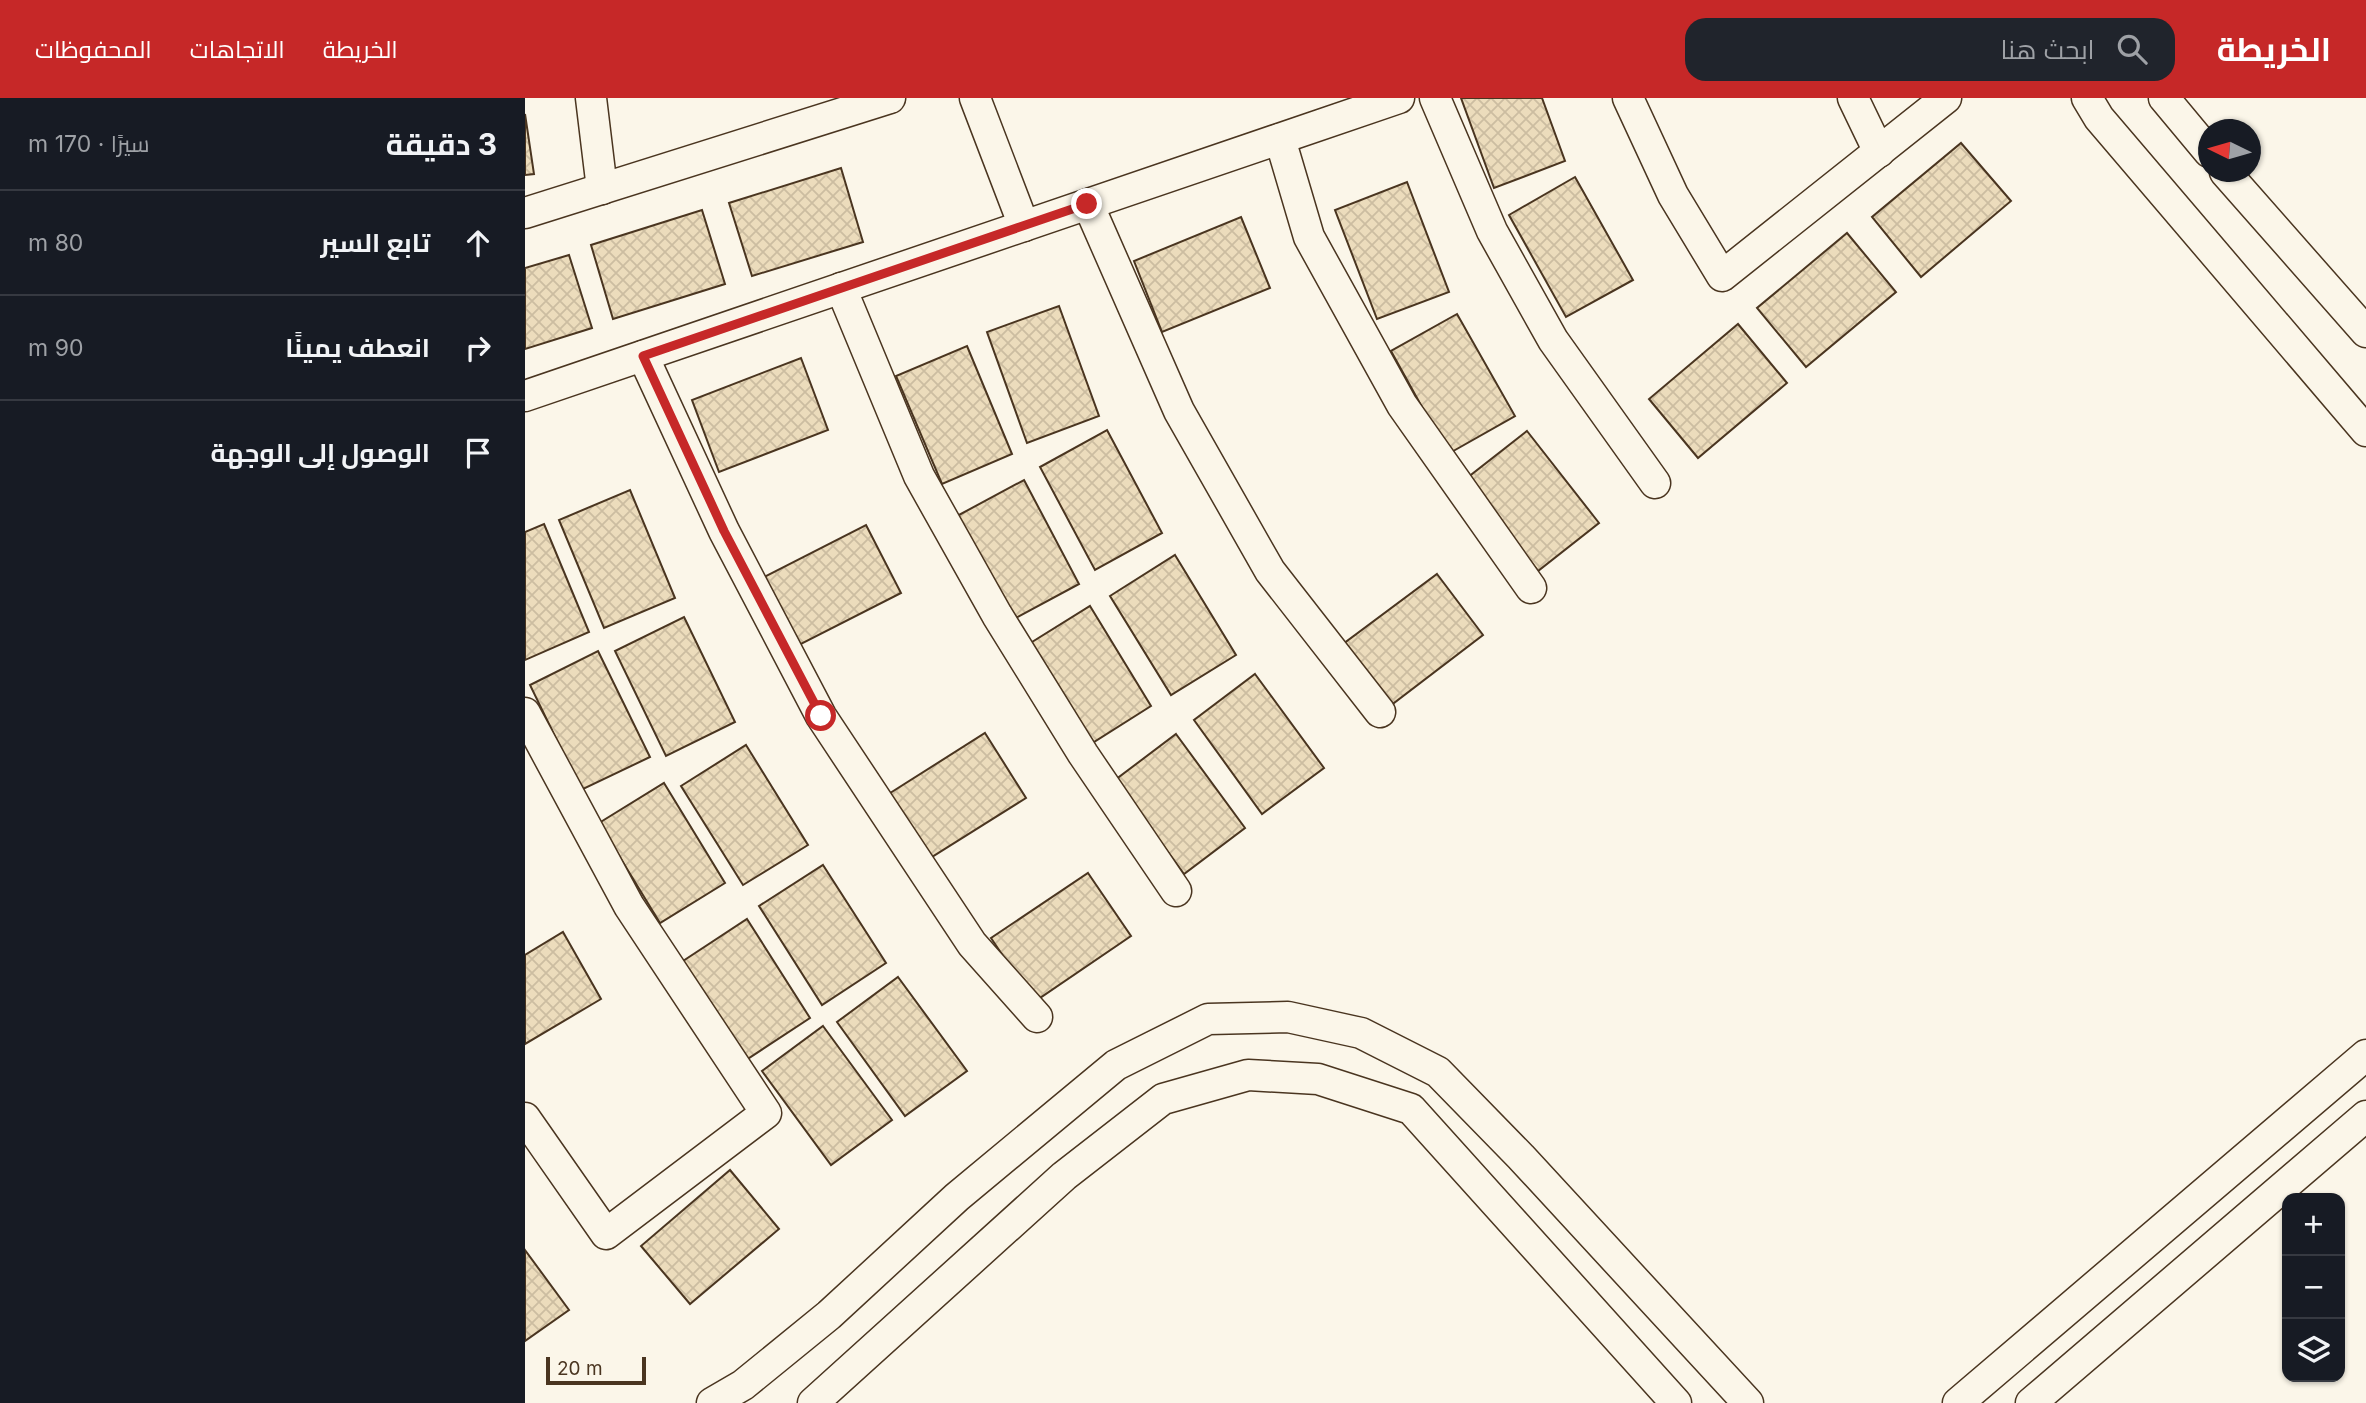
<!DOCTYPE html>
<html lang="ar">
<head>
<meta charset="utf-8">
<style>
  :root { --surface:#171b24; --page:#20242c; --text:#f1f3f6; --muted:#9ea1a6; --line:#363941; --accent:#c62828 }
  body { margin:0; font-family:Inter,Cairo,sans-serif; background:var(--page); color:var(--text); direction:rtl }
  .controls { position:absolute; right:21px; bottom:21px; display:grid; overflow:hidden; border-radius:14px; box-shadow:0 2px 5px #0004 }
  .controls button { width:63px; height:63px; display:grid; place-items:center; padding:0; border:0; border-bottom:2px solid var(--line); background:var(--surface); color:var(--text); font:35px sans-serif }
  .compass { position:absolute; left:1673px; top:21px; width:63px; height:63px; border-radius:50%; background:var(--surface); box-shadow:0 2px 5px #0004; rotate:275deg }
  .scale { position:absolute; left:21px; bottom:18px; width:100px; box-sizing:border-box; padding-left:7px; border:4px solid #4a3520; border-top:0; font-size:19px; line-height:24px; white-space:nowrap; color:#4a3520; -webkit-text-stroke:5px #fbf6e9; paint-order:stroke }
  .stop { position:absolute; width:21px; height:21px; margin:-16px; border:5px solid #c62828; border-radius:50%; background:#fff }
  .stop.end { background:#c62828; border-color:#fff; box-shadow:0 2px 7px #0008 }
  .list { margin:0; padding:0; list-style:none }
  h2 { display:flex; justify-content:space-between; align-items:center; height:91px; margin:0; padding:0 28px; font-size:30px }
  h2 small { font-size:23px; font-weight:400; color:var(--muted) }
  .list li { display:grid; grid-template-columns:46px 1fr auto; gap:21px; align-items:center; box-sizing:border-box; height:105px; padding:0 28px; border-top:2px solid var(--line) }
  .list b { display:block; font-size:26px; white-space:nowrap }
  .list em { font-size:23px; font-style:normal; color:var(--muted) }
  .icon { flex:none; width:38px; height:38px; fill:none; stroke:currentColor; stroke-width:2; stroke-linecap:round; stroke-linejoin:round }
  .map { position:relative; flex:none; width:1841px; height:1305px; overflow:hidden; direction:ltr }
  header { display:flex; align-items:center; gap:42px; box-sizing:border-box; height:98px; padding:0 35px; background:var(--accent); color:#fff }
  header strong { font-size:33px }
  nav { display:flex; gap:38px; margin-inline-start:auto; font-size:24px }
  .search { width:490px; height:63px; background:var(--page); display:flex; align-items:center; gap:18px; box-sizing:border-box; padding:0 24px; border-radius:21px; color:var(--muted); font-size:26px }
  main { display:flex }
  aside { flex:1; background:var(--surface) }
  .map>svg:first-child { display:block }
  .building { fill:url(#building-cross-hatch); stroke:#4a3520; stroke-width:2 }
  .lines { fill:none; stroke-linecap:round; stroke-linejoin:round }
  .minor-casing { stroke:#4a3520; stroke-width:33 }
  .minor { stroke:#fbf6e9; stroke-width:30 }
  .route { stroke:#c62828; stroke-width:9 }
</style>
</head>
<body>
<header>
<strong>الخريطة</strong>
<div class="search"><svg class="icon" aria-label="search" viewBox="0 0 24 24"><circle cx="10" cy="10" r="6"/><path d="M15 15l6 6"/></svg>ابحث هنا</div>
<nav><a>الخريطة</a><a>الاتجاهات</a><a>المحفوظات</a></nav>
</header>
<main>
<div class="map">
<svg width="1841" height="1305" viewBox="0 0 1841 1305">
  <defs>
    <pattern id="building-cross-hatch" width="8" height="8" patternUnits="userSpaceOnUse" patternTransform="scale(1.75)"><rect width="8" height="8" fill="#ecdcbc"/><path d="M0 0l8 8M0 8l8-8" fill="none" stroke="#ccbda1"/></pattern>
  </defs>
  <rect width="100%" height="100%" fill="#fbf6e9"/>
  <!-- building -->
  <g class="building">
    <path d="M936,0H1017L1040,63L969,90Z"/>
    <path d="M0,16L9,76L0,77Z"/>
    <path d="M1436,45L1486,103L1396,179L1347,119Z"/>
    <path d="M316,70L338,144L227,178L204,105Z"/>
    <path d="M1050,79L1108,182L1041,219L984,117Z"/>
    <path d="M882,84L924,194L852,221L810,112Z"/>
    <path d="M177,112L200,186L88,221L66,147Z"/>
    <path d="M716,119L745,190L637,234L609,163Z"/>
    <path d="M1322,135L1371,194L1281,269L1232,210Z"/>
    <path d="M44,157L67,230L0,251V170Z"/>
    <path d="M534,208L574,318L502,345L462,234Z"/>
    <path d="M932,216L990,318L923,356L866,253Z"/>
    <path d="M1213,226L1262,285L1173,360L1124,301Z"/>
    <path d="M442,248L487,356L417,386L371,278Z"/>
    <path d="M276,260L303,332L194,374L167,302Z"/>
    <path d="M582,332L637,435L570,472L515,369Z"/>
    <path d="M1002,333L1074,425L1013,473L942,380Z"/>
    <path d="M499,382L554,486L487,522L432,418Z"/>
    <path d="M105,392L150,500L79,530L34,422Z"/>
    <path d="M19,426L64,534L0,562V434Z"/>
    <path d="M341,427L376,495L272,548L237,480Z"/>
    <path d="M650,457L711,557L646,597L585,498Z"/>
    <path d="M912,476L958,537L865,608L818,546Z"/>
    <path d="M565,508L626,608L561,649L499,549Z"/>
    <path d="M159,519L210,624L141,658L90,553Z"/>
    <path d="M73,553L125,659L56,692L5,587Z"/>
    <path d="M730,576L799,670L737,716L669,622Z"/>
    <path d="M460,635L501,700L402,762L362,697Z"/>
    <path d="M651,636L720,730L659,776L590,682Z"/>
    <path d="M221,647L283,747L218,787L156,688Z"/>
    <path d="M139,685L200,785L135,825L74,725Z"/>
    <path d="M298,767L361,865L297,907L234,808Z"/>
    <path d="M563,775L606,838L509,904L466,840Z"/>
    <path d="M222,821L285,920L221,962L158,863Z"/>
    <path d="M38,834L76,901L0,946V857Z"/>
    <path d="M373,879L442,973L380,1018L312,924Z"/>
    <path d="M298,928L367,1022L306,1067L237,973Z"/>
    <path d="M205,1072L254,1131L165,1206L116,1148Z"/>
    <path d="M0,1152L44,1212L0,1243Z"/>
  </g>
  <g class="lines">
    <defs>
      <g id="minor">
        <path d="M66,0L77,91"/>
        <path d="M450,0L499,128"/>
        <path d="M910,0L967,133L1028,242L1130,385"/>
        <path d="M1103,0L1148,97L1197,178L1421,0"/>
        <path d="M1328,0L1354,54"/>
        <path d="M1562,0L1574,20L1841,333"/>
        <path d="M1639,0L1684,54"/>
        <path d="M755,41L784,139L877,307L1006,490"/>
        <path d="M1700,74L1841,234"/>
        <path d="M563,106L654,313L745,473L855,614"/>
        <path d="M0,115L365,0"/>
        <path d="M316,190L394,378L472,517L558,656L651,793"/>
        <path d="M118,258L199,433L296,618L447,846L512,919"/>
        <path d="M0,298L874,0"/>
        <path d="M0,615L104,808L241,1015L81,1136L0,1020"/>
        <path d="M187,1305L218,1287L304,1217L432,1099L591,967L683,921L763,919L836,935L913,974L996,1059L1223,1305"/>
        <path d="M288,1305L539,1078L638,1001L723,977L793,981L886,1011L1151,1305"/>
        <path d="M1433,1305L1841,957"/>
        <path d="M1506,1305L1841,1018"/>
      </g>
    </defs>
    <!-- minor casing -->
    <use href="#minor" class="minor-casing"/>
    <!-- minor -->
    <use href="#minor" class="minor"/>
  </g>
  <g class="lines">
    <!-- route -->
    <path class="route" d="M296,618L199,433L118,258L562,106"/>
  </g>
</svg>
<div class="controls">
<button>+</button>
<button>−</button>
<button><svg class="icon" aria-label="layers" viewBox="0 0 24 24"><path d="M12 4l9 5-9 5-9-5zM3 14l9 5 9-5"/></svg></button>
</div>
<svg class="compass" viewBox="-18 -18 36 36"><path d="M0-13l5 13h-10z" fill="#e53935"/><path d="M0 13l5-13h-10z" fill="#9ea1a6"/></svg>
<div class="scale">20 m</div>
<div class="stop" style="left:296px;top:618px"></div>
<div class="stop end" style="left:562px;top:106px"></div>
</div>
<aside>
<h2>3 دقيقة<small>سيرًا · 170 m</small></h2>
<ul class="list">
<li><svg class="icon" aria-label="ahead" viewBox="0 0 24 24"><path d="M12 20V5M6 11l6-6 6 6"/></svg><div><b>تابع السير</b></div><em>80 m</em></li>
<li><svg class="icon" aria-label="right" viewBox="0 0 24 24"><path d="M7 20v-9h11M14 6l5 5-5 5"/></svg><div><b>انعطف يمينًا</b></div><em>90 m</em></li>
<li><svg class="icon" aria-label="arrive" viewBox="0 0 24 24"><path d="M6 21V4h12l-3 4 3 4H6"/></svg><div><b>الوصول إلى الوجهة</b></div></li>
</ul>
</aside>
</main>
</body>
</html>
